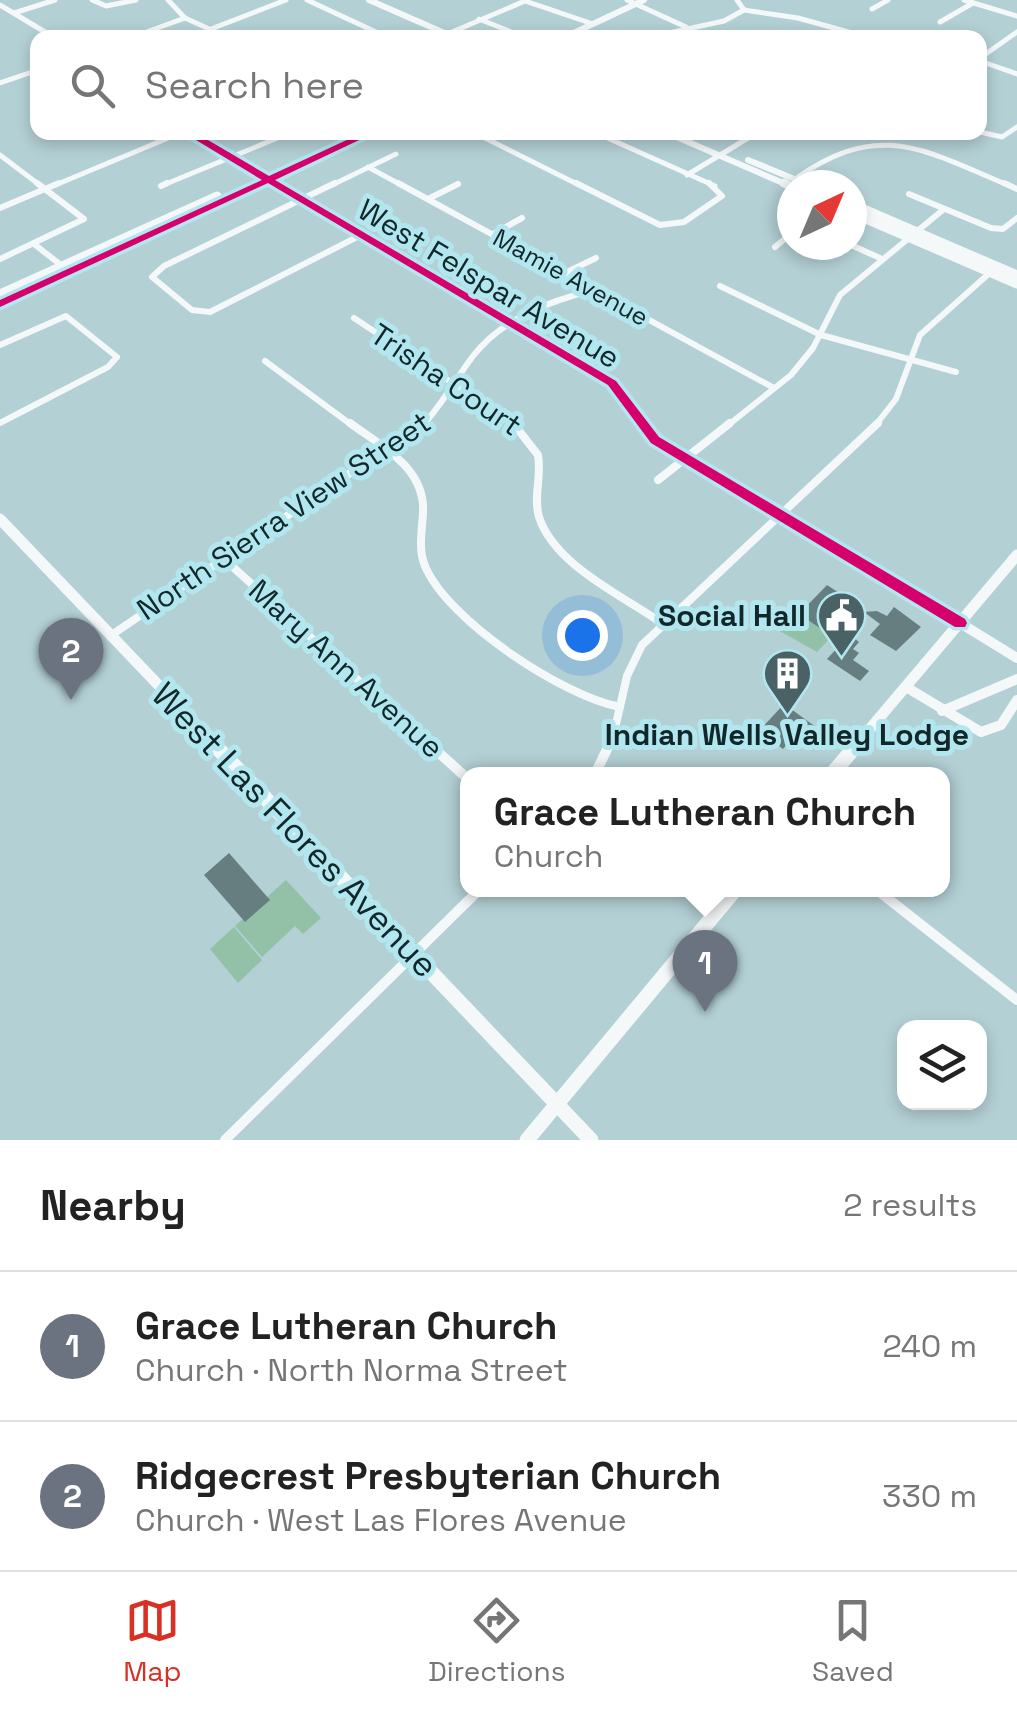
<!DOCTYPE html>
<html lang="en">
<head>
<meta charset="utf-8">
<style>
  :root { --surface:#fff; --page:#f2f2f2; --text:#222; --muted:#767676; --line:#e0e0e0; --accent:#d93025 }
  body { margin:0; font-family:"Space Grotesk",sans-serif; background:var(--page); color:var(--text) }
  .controls { position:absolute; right:30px; bottom:30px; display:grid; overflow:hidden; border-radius:20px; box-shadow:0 5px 15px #0003 }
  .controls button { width:90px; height:90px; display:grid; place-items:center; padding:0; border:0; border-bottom:2px solid var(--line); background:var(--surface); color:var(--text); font:50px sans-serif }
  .compass { position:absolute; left:777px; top:170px; width:90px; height:90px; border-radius:50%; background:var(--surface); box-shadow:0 5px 15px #0003; rotate:44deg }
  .you { position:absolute; left:582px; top:635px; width:35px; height:35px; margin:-25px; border:8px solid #fff; border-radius:50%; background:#1a73e8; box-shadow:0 0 0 15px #1a73e833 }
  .badge { display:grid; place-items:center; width:65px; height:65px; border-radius:50%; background:var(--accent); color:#fff; font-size:32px; font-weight:700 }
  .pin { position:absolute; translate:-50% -82px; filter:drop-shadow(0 2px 5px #0008) }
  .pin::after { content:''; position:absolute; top:52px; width:35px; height:30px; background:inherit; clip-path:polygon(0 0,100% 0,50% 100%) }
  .popup { position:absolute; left:460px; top:767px; width:490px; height:130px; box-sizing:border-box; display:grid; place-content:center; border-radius:20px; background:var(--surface); filter:drop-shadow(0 2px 8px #0005); font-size:32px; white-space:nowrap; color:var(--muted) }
  .popup b { font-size:38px; color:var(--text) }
  .popup::after { content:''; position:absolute; left:50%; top:100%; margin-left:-20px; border:20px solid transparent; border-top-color:var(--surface) }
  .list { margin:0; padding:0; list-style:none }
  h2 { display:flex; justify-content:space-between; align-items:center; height:130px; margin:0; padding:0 40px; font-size:42px }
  h2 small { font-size:32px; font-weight:400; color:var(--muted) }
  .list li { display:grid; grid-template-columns:65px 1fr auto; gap:30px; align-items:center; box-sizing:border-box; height:150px; padding:0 40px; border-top:2px solid var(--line) }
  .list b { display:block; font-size:38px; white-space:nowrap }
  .list p { margin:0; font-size:32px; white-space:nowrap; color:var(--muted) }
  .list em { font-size:32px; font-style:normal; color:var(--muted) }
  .icon { flex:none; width:55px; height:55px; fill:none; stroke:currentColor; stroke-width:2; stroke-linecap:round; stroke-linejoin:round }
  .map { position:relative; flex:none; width:1017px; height:1140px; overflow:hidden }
  .search { position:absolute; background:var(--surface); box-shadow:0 5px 15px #0003; left:30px; right:30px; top:30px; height:110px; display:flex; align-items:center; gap:25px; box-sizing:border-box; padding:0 35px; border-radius:20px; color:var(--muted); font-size:38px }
  .sheet { height:430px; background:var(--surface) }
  nav { display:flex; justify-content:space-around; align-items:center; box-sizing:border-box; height:140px; border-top:2px solid var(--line); background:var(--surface); font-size:28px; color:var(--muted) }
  nav a { display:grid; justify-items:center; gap:5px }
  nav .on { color:var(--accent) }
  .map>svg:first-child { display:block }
  .green { fill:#93c1a8 }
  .building { fill:#677e80 }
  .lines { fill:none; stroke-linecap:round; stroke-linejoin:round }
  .minor-far3 { stroke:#f4f8f9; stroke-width:5 }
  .minor-far2 { stroke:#f4f8f9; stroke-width:6 }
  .minor-far1 { stroke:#f4f8f9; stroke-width:8 }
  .minor { stroke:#f4f8f9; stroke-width:10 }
  .tertiary-far1 { stroke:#f4f8f9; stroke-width:6 }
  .tertiary { stroke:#f4f8f9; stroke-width:10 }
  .secondary-far3 { stroke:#f4f8f9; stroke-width:6 }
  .secondary-far2 { stroke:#f4f8f9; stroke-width:9 }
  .secondary-far1 { stroke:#f4f8f9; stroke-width:11 }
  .secondary { stroke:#f4f8f9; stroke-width:15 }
  .cycleway-casing { stroke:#b2e7f0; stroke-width:7 }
  .cycleway { fill:#d6006c; fill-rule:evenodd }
  .labels { text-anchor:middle; stroke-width:10; stroke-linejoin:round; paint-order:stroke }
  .far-street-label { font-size:25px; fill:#12272a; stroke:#b2e7f0 }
  .street-label { font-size:30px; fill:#12272a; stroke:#b2e7f0 }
  .poi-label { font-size:30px; font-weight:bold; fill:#12272a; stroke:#b2e7f0; text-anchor:end }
  .near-street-label { font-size:35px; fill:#12272a; stroke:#b2e7f0 }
</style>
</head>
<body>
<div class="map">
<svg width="1017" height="1140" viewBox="0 0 1017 1140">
  <rect width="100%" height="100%" fill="#b3d0d5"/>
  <!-- green -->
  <g class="green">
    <path d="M797,610L832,636L817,652L778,630Z"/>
    <path d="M286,880L321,918L303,934L295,926L262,957L235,926Z"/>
    <path d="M234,927L262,960L238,983L210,949Z"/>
  </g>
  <!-- building -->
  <g class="building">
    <path d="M827,585L864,609L855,618L834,604L824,614L859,642L853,649L859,653L853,660L869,671L860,681L827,659L842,643L799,614Z"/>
    <path d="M894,607L921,627L896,651L870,635L880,624L864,612L877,611L887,616Z"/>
    <path d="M784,704L827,735L814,750L795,735L783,749L759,731Z"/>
    <path d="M229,853L270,900L245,922L204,875Z"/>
  </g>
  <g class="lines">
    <!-- minor-far3 -->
    <g class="minor-far3">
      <path d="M92,0L106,6L136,0"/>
      <path d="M168,0L185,18L229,38"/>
      <path d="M307,0L389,38"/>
      <path d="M627,0L686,27"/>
      <path d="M964,0L1017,16"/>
      <path d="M0,5L55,38"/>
      <path d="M872,9L888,0"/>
      <path d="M744,10L798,18L870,38"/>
      <path d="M14,13L55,0"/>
      <path d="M479,19L514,33"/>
      <path d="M940,22L973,3"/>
      <path d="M211,29L286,0"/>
      <path d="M130,38L185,18"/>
      <path d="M438,38L525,1L593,24"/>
      <path d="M646,38L724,21L744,10L737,0"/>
      <path d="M980,58L1017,32"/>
      <path d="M980,61L1017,74"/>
      <path d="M0,83L38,70"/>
      <path d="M473,132L581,186"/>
      <path d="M594,132L715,186"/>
      <path d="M980,132L1002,137L1017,127"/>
      <path d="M0,155L41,186"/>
      <path d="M368,167L403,186"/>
      <path d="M687,175L758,132"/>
      <path d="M795,179C880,119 923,150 1010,186"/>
      <path d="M53,186L173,136L193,135L279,186"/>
      <path d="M161,186L292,132"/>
      <path d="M330,186L396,154"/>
      <path d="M454,186L458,184"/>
    </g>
    <!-- minor-far2 -->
    <g class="minor-far2">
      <path d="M275,183L612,383L644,426"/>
      <path d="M335,183L164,266L152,277L192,310L210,312L359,236"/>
      <path d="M398,183L774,388"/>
      <path d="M576,183L660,225L684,222L722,196L709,183"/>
      <path d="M1004,183L1017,189"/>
      <path d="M161,186L167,183"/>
      <path d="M909,194L991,228L1003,229L1017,218"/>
      <path d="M428,199L458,184"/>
      <path d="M0,208L59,183"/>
      <path d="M493,234L522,218"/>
      <path d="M34,244L66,269"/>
      <path d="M851,245L880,258"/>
      <path d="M775,247L792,233"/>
      <path d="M0,259L84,219L37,183"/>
      <path d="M565,273L596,258"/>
      <path d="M720,286L821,335L956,372"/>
      <path d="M354,318L517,426"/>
      <path d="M0,345L66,316L117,357L108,367L0,423"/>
      <path d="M265,361L353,426"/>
      <path d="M422,426C442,405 455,380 473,356C502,319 549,301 594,290"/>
      <path d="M727,426L791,375L813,348L840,295L944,209"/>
      <path d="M875,426L896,399L920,335L993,270"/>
    </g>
    <!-- minor-far1 -->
    <g class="minor-far1">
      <path d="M350,423C381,446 426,468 423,513C422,531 418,549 425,566C448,621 563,696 620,707"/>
      <path d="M513,423L538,455C542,476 533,496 539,517C555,566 624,596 663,624"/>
      <path d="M642,423L655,440L960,623"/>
      <path d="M658,480L730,423"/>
      <path d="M224,559L421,737"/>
      <path d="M110,636L424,423"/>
      <path d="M613,737L627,676L642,645L878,423"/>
    </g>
    <!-- minor -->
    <g class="minor">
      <path d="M419,735L468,779"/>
      <path d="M595,774L614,735"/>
      <path d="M877,890L1017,1000"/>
      <path d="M225,1140L479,890"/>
    </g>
    <!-- tertiary-far1 -->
    <g class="tertiary-far1">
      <path d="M369,0L456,38"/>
      <path d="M563,38L644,0"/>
    </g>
    <!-- tertiary -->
    <g class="tertiary">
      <path d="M960,623L1017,658"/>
      <path d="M906,687L981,732L1001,725L1017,700"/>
      <path d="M942,711L1017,679"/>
    </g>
    <!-- secondary-far3 -->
    <g class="secondary-far3">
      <path d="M665,132L790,186"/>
      <path d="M748,160L809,185"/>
      <path d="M255,186L372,132"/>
    </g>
    <!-- secondary-far2 -->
    <g class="secondary-far2">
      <path d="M784,183L792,187"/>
      <path d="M805,183L809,185"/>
      <path d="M852,204L1017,275"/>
      <path d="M852,213L1017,284"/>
      <path d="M0,294L217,196"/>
      <path d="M0,304L261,183"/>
    </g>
    <!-- secondary-far1 -->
    <g class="secondary-far1">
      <path d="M0,519L208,737"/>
      <path d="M863,737L1017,555"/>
    </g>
    <!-- secondary -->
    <g class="secondary">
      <path d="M205,735L591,1140"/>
      <path d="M832,774L865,735"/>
      <path d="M527,1140L735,890"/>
    </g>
    <defs>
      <path id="cycleway" d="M179,132L196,133L269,176L364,132H376L275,180L616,381L659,437L965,619L967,623L965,627H955L651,443L608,385L268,183L0,307V300L262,180L191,137L179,136Z"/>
    </defs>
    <!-- cycleway casing -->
    <use href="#cycleway" class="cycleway-casing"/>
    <!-- cycleway -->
    <use href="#cycleway" class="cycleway"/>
  </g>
  <!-- icons -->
  <defs>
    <symbol id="civic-pin" viewBox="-11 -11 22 30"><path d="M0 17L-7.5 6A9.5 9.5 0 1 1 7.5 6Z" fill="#4a6266" stroke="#b2e7f0"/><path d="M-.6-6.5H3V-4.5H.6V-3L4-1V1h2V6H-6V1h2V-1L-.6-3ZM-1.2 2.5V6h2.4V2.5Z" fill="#fff"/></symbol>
    <symbol id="building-pin" viewBox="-11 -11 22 30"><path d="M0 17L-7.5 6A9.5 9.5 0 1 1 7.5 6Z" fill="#4a6266" stroke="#b2e7f0"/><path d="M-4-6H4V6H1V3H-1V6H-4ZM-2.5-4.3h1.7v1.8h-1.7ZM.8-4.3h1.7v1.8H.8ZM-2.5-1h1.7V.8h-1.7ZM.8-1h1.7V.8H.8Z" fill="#fff"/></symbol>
  </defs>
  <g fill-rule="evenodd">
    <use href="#civic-pin" x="814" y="588" width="55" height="75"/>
    <use href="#building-pin" x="760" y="646" width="55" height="75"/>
  </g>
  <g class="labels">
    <!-- far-street labels -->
    <g class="far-street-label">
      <text transform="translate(571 277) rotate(29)" y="9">Mamie Avenue</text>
    </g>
    <!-- street labels -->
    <g class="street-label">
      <text transform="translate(489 284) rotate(31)" y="10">West Felspar Avenue</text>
      <text transform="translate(446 380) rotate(34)" y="10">Trisha Court</text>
      <text transform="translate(284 516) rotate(-34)" y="10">North Sierra View Street</text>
      <text transform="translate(346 669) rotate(42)" y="10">Mary Ann Avenue</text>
    </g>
    <!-- poi labels -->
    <g class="poi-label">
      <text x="806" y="626">Social Hall</text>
      <text x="787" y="745" text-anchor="middle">Indian Wells Valley Lodge</text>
    </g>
    <!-- near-street labels -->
    <g class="near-street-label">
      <text transform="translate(295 830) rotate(46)" y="12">West Las Flores Avenue</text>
    </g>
  </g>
</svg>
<div class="controls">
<button><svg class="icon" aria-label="layers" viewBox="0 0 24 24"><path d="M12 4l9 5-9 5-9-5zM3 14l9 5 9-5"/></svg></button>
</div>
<svg class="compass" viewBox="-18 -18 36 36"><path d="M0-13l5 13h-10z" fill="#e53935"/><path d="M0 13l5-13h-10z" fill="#767676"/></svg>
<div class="you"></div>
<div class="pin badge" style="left:705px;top:1012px;background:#6b7280">1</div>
<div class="popup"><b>Grace Lutheran Church</b>Church</div>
<div class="pin badge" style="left:71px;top:700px;background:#6b7280">2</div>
<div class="search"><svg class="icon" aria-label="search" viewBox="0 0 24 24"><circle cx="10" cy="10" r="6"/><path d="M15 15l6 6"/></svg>Search here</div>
</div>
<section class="sheet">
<h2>Nearby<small>2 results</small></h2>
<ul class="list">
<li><span class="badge" style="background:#6b7280">1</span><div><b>Grace Lutheran Church</b><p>Church · North Norma Street</p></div><em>240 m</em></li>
<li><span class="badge" style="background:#6b7280">2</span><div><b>Ridgecrest Presbyterian Church</b><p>Church · West Las Flores Avenue</p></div><em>330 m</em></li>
</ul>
</section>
<nav>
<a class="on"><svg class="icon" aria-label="map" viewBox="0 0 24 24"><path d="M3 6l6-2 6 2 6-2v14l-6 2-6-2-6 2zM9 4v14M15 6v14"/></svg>Map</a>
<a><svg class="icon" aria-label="directions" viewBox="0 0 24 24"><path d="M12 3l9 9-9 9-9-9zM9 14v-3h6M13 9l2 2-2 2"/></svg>Directions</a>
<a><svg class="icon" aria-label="saved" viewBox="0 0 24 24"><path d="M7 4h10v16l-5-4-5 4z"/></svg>Saved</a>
</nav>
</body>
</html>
